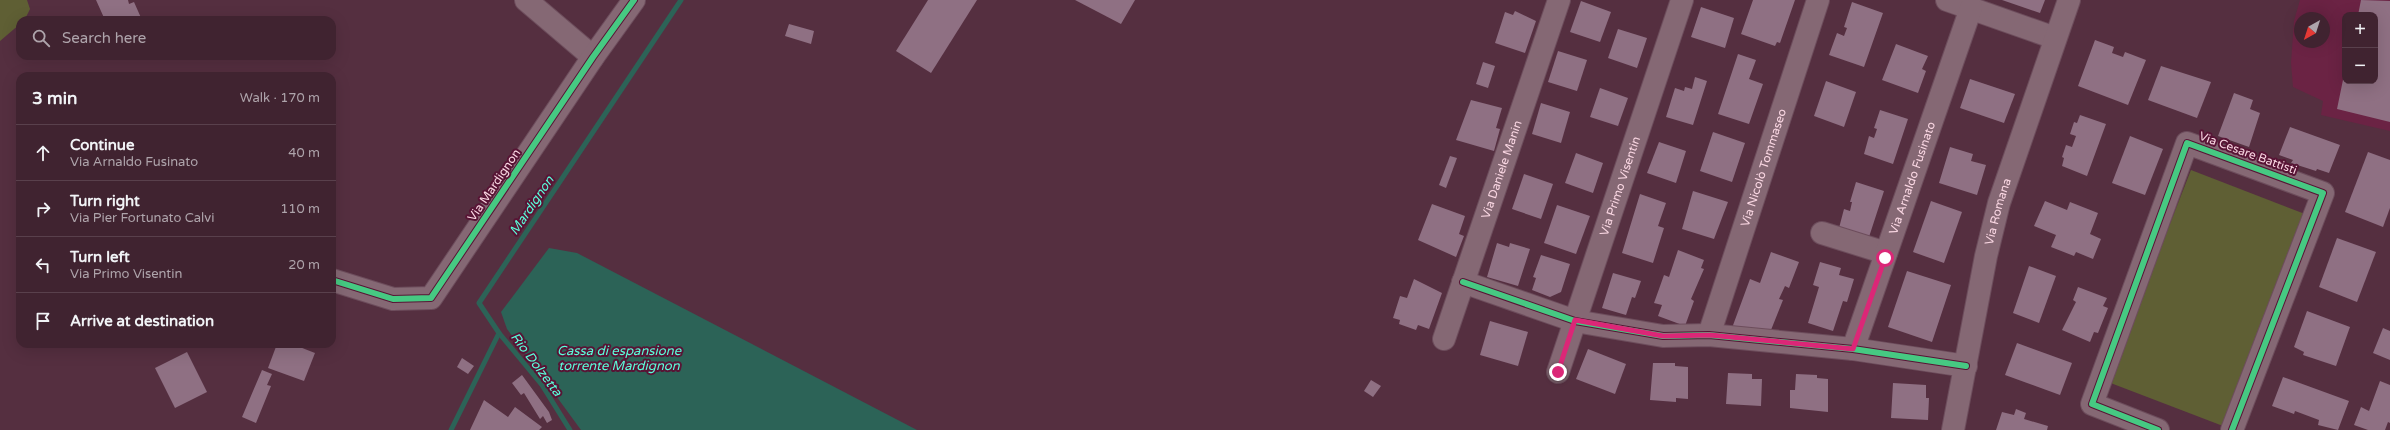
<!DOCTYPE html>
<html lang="en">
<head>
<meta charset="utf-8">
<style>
  :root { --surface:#402330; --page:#4b2f3c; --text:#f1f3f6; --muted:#aea4ab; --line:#59404c }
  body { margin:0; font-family:"Varela Round",sans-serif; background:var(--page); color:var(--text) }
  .controls { position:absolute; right:12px; top:12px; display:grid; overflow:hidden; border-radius:8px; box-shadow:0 4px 16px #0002 }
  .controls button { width:36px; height:36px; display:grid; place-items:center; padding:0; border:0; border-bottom:1px solid var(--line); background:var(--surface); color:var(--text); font:20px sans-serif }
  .compass { position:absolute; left:2294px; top:12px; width:36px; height:36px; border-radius:50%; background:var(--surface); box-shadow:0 4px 16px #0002; rotate:219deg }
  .stop { position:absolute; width:12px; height:12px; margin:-9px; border:3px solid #db2777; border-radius:50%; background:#fff }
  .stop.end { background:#db2777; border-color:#fff; box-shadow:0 1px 4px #0008 }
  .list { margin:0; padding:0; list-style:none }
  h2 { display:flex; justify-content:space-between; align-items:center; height:52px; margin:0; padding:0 16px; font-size:17px }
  h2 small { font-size:13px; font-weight:400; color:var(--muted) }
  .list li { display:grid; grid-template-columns:26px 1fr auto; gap:12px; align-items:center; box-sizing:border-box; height:56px; padding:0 16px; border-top:1px solid var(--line) }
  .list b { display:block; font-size:15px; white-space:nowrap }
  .list p { margin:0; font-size:13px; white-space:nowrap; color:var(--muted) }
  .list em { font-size:13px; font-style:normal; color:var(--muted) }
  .icon { flex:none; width:22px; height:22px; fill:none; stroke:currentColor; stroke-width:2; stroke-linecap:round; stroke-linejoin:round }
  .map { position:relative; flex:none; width:2390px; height:430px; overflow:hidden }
  .search { position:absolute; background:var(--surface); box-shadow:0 4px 16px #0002; left:16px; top:16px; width:320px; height:44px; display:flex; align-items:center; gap:10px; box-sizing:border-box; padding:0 14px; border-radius:12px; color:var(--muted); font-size:15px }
  .panel { position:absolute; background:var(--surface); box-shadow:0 4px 16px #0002; left:16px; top:72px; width:320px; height:276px; border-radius:12px }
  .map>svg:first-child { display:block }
  .built { fill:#6b2344; fill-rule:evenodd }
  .green { fill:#5f5f34 }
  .water { fill:#2c6357 }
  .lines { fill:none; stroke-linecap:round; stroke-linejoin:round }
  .stream { stroke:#2c6357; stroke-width:5 }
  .building { fill:#8f7083 }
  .minor-casing { stroke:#6d4d5c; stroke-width:24 }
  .minor { stroke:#856874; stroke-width:22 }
  .cycleway-casing { stroke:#581435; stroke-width:8 }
  .cycleway { stroke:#46c982; stroke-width:6 }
  .route { stroke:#db2777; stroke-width:5 }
  .labels { text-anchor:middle; stroke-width:4; stroke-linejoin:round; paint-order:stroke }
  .street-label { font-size:12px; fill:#fad7e3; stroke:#581435 }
  .water-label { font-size:13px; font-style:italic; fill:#5affdb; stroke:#581435 }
</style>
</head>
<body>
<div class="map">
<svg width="2390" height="430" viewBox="0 0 2390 430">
  <rect width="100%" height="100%" fill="#552f40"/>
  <!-- built -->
  <path class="built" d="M2300,0H2390V131L2321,115L2323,101L2293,87L2291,63L2294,21ZM2345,15H2375V81H2345ZM2300,18H2324V42H2300Z"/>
  <!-- green -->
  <g class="green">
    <path d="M0,0H27L30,9L25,19L20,20V24L0,41Z"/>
    <path d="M2191,170L2305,214L2223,426L2108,382Z"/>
  </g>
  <!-- water -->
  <path class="water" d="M549,248L577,253L917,430H581L507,329L501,312Z"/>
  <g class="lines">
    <!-- stream -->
    <g class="stream">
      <path d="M451,430L499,333"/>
      <path d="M570,430L542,385L499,333L479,303L681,0"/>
    </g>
  </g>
  <!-- building -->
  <g class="building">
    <path d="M96,0H128L129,4L134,2L142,20H105Z"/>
    <path d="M928,0H977L931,73L896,51Z"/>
    <path d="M1075,0H1135L1121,24Z"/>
    <path d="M1753,0H1795L1780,43L1777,42L1775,46L1741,34Z"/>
    <path d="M2002,0H2045L2040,13Z"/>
    <path d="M2361,0L2390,1V122L2337,109L2344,75L2345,81H2375V15H2358Z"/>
    <path d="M1581,1L1611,12L1600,42L1570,32Z"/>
    <path d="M1852,2L1883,13L1864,67L1829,55L1837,33L1844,36L1847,28L1844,27Z"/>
    <path d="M1701,7L1734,18L1725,48L1691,37Z"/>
    <path d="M1515,11L1536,21L1525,53L1495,43L1505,12L1513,15Z"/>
    <path d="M789,24L814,31L811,44L785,36Z"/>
    <path d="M1618,29L1647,38L1637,68L1608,58Z"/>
    <path d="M2095,40L2114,47L2112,53L2123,57L2125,52L2146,60L2128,105L2078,86Z"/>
    <path d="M1896,44L1928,56L1922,69L1926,71L1918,93L1882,80Z"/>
    <path d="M1558,51L1587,60L1577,91L1548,82Z"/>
    <path d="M1738,54L1756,60L1749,79L1763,84L1749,124L1718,114Z"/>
    <path d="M1483,62L1495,66L1488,88L1476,84Z"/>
    <path d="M2161,66L2211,82L2197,118L2148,100Z"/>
    <path d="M1695,77L1707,81L1693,125L1666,117L1675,88L1684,91L1685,87L1692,89Z"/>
    <path d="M1970,79L2015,94L2004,123L1960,108Z"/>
    <path d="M1826,81L1856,92L1844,127L1814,116Z"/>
    <path d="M1600,88L1628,98L1618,126L1590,117Z"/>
    <path d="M2234,93L2253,100L2250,109L2260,113L2249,147L2218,136Z"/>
    <path d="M1471,100L1502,108L1496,128L1500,129L1494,151L1456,140Z"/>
    <path d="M1541,103L1570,112L1561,143L1532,134Z"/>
    <path d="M1880,110L1908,119L1893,164L1864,154L1869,136L1874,138L1877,129L1874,128Z"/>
    <path d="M2080,115L2106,124L2087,176L2062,166L2064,158L2062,157L2066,145L2072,147L2076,136L2070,134L2074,122L2077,123Z"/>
    <path d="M2290,127L2340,145L2329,173L2317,169L2316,171L2291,163L2293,160L2279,155Z"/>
    <path d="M1713,132L1745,143L1732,182L1700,171Z"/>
    <path d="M2130,136L2163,149L2145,195L2112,183Z"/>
    <path d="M1659,142L1686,151L1676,183L1647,173Z"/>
    <path d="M1950,147L1973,154L1971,161L1986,165L1977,195L1939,183Z"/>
    <path d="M2368,152L2390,160V208L2383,227L2345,212Z"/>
    <path d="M1576,153L1603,163L1593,193L1565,183Z"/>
    <path d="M1450,156L1457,158L1446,188L1439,185Z"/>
    <path d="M1524,174L1553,184L1541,219L1512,209Z"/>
    <path d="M1856,182L1884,191L1869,237L1839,228L1844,209L1850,211L1852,202H1850Z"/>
    <path d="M1693,191L1728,202L1714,239L1682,229Z"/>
    <path d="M1640,194L1666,203L1658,226L1664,228L1653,263L1622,253Z"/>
    <path d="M1931,201L1962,212L1944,263L1913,252Z"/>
    <path d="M2045,201L2067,210L2070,202L2098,213L2090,234L2101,239L2093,259L2076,252L2074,256L2051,247L2056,235L2034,226Z"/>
    <path d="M1432,204L1465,216L1459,234L1464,236L1456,257L1418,240Z"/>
    <path d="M1557,205L1590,216L1576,254L1544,243Z"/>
    <path d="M2337,238L2376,252L2357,302L2319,287Z"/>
    <path d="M1497,243L1509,247L1510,243L1530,249L1518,286L1487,277Z"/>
    <path d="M1678,250L1704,260L1701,268L1704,269L1691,299L1694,301L1685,326L1658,316L1662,305L1654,303L1664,275L1669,277Z"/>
    <path d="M1771,252L1799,262L1789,288L1785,286L1779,299L1783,300L1771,330L1732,328L1750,279L1760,283Z"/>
    <path d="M1541,255L1570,264L1561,292L1550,297L1532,290L1536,278L1533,277Z"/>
    <path d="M1820,262L1841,268L1839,275L1854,279L1847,302L1843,301L1833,331L1808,323L1819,287L1813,285Z"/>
    <path d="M2029,266L2056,276L2039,323L2013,313Z"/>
    <path d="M1907,271L1951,285L1932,342L1888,327Z"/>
    <path d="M1613,273L1641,281L1635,298L1632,297L1626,315L1602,308Z"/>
    <path d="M1414,279L1442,293L1429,329L1418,325L1416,330L1399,324L1400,320L1393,318L1400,296L1407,298Z"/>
    <path d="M2078,287L2107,298L2103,306L2108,308L2098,333L2094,332L2090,342L2062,330L2076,302L2073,300Z"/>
    <path d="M2307,311L2350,327L2336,366L2303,355L2304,352L2294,347Z"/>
    <path d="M1490,321L1528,332L1518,366L1480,355Z"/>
    <path d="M2383,328L2390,331V360L2373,353Z"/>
    <path d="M2017,343L2072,363L2060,395L2005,375Z"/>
    <path d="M277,344H292L315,353L304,381L268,368Z"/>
    <path d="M1588,349L1626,364L1615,394L1576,379Z"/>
    <path d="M187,352L207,392L175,408L155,368Z"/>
    <path d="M462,358L474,366L468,374L457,367Z"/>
    <path d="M1653,363H1675V366L1688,367V399L1676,398V402L1650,400Z"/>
    <path d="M262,370L272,374L267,385L271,386L256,423L242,417Z"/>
    <path d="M1728,373L1752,374V379H1762L1761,406L1726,404Z"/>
    <path d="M1796,374L1817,375V378L1828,379V412L1790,408V390H1795Z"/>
    <path d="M522,375L549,412L552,420L547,423L543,416L540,419L524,393L521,395L512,383Z"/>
    <path d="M2283,377L2349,401L2338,430L2318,425L2319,420L2295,411L2294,414L2272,406Z"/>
    <path d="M1371,380L1381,386L1373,397L1364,391Z"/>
    <path d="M2380,381L2390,385V423L2388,422L2385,430H2368L2354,425L2361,407L2369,411Z"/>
    <path d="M1893,383L1926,385V398H1929L1928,420L1891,418Z"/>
    <path d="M484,400L508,417L515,407L542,427L539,430H470Z"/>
    <path d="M2016,409L2026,413L2024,419L2048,426L2047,430H1996L2002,412L2014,415Z"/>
  </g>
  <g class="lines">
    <defs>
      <g id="minor">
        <path d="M526,0L593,57"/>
        <path d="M1947,0L2055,38"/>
        <path d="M1822,233L1886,253"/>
        <path d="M332,280L393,299L431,298L593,57L634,0"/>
        <path d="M1463,282L1575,321L1663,336L1709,335L1853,349L1966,366"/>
        <path id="s1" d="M1709,335L1818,0"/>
        <path id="s2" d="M1444,339L1559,0"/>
        <path id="s3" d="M1853,349L1971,8"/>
        <path id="s4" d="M1558,372L1682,0"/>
        <path id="s5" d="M1953,430L1986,256L1999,203L2069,0"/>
        <path d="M2158,430L2092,404L2187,143L2323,193L2232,430"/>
      </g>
    </defs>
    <!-- minor casing -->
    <use href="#minor" class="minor-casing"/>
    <!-- minor -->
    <use href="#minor" class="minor"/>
    <defs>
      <g id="cycleway">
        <path d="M332,280L393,299L431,298L593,57L634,0"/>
        <path d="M1463,282L1575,321L1663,336L1709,335L1853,349L1966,366"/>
        <path d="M2158,430L2092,404L2187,143L2323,193L2232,430"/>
      </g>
    </defs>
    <!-- cycleway casing -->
    <use href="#cycleway" class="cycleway-casing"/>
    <!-- cycleway -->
    <use href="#cycleway" class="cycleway"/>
  </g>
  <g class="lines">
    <!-- route -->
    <path class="route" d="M1558,372L1575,320L1663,336L1710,335L1853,349L1885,258"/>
  </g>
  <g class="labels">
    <!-- street labels -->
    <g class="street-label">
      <text transform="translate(2248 153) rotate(20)" y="4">Via Cesare Battisti</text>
      <text dy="4" stroke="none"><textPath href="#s1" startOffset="176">Via Nicolò Tommaseo</textPath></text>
      <text dy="4" stroke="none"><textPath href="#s2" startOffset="179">Via Daniele Manin</textPath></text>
      <text dy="4" stroke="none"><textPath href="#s3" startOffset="181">Via Arnaldo Fusinato</textPath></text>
      <text transform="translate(494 185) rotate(-56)" y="4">Via Mardignon</text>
      <text dy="4" stroke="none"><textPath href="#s4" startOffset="196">Via Primo Visentin</textPath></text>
      <text dy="4" stroke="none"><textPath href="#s5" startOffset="223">Via Romana</textPath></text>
    </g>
    <!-- water labels -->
    <g class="water-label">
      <text transform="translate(531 205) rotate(-56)" y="5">Mardignon</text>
      <text x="619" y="355">Cassa di espansione<tspan x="619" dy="15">torrente Mardignon</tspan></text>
      <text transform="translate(537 364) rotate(53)" y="5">Rio Dolzetta</text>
    </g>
  </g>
</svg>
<div class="controls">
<button>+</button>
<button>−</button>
</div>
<svg class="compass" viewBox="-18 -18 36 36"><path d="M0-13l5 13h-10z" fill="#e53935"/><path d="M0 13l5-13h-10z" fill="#aea4ab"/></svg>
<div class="stop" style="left:1885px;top:258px"></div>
<div class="stop end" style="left:1558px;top:372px"></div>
<div class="search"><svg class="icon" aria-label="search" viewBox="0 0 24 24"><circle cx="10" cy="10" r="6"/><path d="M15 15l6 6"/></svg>Search here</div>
<section class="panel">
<h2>3 min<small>Walk · 170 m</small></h2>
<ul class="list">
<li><svg class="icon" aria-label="ahead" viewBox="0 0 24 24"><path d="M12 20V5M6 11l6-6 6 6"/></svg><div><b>Continue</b><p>Via Arnaldo Fusinato</p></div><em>40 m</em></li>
<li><svg class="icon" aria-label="right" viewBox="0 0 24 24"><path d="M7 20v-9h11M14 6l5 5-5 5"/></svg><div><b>Turn right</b><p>Via Pier Fortunato Calvi</p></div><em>110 m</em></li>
<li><svg class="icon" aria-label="left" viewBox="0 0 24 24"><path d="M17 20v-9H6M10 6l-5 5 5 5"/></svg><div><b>Turn left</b><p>Via Primo Visentin</p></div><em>20 m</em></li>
<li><svg class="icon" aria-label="arrive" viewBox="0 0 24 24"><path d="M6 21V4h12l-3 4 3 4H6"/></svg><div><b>Arrive at destination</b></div></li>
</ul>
</section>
</div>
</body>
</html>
